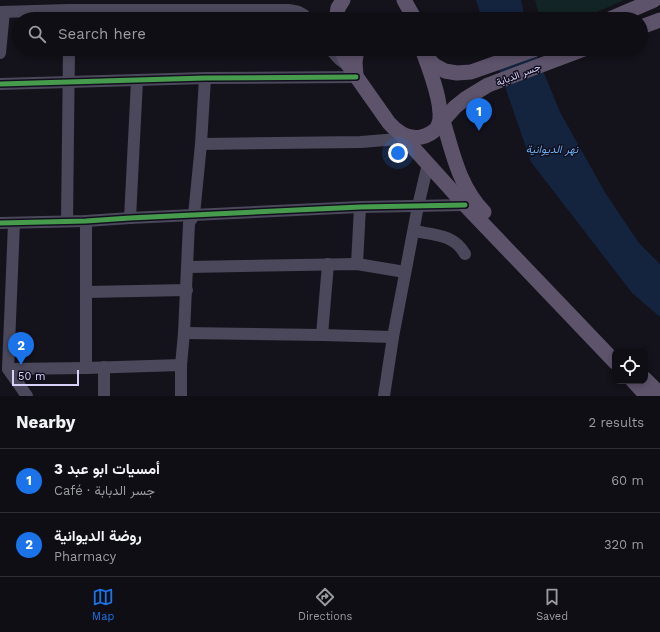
<!DOCTYPE html>
<html lang="en">
<head>
<meta charset="utf-8">
<style>
  :root { --surface:#0f0e14; --page:#18171d; --text:#f1f3f6; --muted:#9b9ca0; --line:#2f2e34; --accent:#1a73e8 }
  body { margin:0; font-family:"Work Sans",Vazirmatn,sans-serif; background:var(--page); color:var(--text) }
  .controls { position:absolute; right:12px; bottom:12px; display:grid; overflow:hidden; border-radius:8px; box-shadow:0 2px 6px #0003 }
  .controls button { width:36px; height:36px; display:grid; place-items:center; padding:0; border:0; border-bottom:1px solid var(--line); background:var(--surface); color:var(--text); font:20px sans-serif }
  .scale { position:absolute; left:12px; bottom:10px; width:67px; box-sizing:border-box; padding-left:4px; border:2px solid #d7d1fa; border-top:0; font-size:11px; line-height:14px; white-space:nowrap; color:#d7d1fa; -webkit-text-stroke:3px #120f1e; paint-order:stroke }
  .you { position:absolute; left:398px; top:153px; width:14px; height:14px; margin:-10px; border:3px solid #fff; border-radius:50%; background:#1a73e8; box-shadow:0 0 0 6px #1a73e833 }
  .badge { display:grid; place-items:center; width:26px; height:26px; border-radius:50%; background:var(--accent); color:#fff; font-size:13px; font-weight:700 }
  .pin { position:absolute; translate:-50% -33px; filter:drop-shadow(0 1px 2px #0008) }
  .pin::after { content:''; position:absolute; top:21px; width:14px; height:12px; background:inherit; clip-path:polygon(0 0,100% 0,50% 100%) }
  .list { margin:0; padding:0; list-style:none }
  h2 { display:flex; justify-content:space-between; align-items:center; height:52px; margin:0; padding:0 16px; font-size:17px }
  h2 small { font-size:13px; font-weight:400; color:var(--muted) }
  .list li { display:grid; grid-template-columns:26px 1fr auto; gap:12px; align-items:center; box-sizing:border-box; height:64px; padding:0 16px; border-top:1px solid var(--line) }
  .list b { display:block; font-size:15px; white-space:nowrap }
  .list p { margin:0; font-size:13px; white-space:nowrap; color:var(--muted) }
  .list em { font-size:13px; font-style:normal; color:var(--muted) }
  .icon { flex:none; width:22px; height:22px; fill:none; stroke:currentColor; stroke-width:2; stroke-linecap:round; stroke-linejoin:round }
  .map { position:relative; flex:none; width:660px; height:396px; overflow:hidden }
  .search { position:absolute; background:var(--surface); box-shadow:0 2px 6px #0003; left:12px; right:12px; top:12px; height:44px; display:flex; align-items:center; gap:10px; box-sizing:border-box; padding:0 14px; border-radius:22px; color:var(--muted); font-size:15px }
  .sheet { height:180px; background:var(--surface) }
  nav { display:flex; justify-content:space-around; align-items:center; box-sizing:border-box; height:56px; border-top:1px solid var(--line); background:var(--surface); font-size:11px; color:var(--muted) }
  nav a { display:grid; justify-items:center; gap:2px }
  nav .on { color:var(--accent) }
  .map>svg:first-child { display:block }
  .green { fill:#122425 }
  .water { fill:#14233e }
  .lines { fill:none; stroke-linecap:round; stroke-linejoin:round }
  .minor { stroke:#4a485a; stroke-width:12 }
  .major { stroke:#5d536b; stroke-width:15 }
  .cycleway-casing { stroke:#120f1e; stroke-width:8 }
  .cycleway { stroke:#469c4c; stroke-width:5 }
  .labels { text-anchor:middle; stroke-width:3; stroke-linejoin:round; paint-order:stroke }
  .street-label { font-size:10px; fill:#d7d1fa; stroke:#120f1e }
  .water-label { font-size:11px; font-style:italic; fill:#6bacee; stroke:#120f1e }
</style>
</head>
<body>
<div class="map">
<svg width="660" height="396" viewBox="0 0 660 396">
  <rect width="100%" height="100%" fill="#14121a"/>
  <!-- green -->
  <path class="green" d="M535,0H624L581,19H540Z"/>
  <!-- water -->
  <g class="water">
    <path d="M476,0H521L525,19H482Z"/>
    <path d="M492,49H534L560,112L606,194L639,243L660,264V317L632,293L531,162Z"/>
  </g>
  <g class="lines">
    <!-- minor -->
    <g class="minor">
      <path d="M0,12L69,10H288C297,11 302,12 308,19"/>
      <path d="M330,49L339,59L348,66"/>
      <path d="M0,53L4,12"/>
      <path d="M0,84L205,78L356,77"/>
      <path d="M201,144L361,142L410,138"/>
      <path d="M130,218L137,81"/>
      <path d="M67,221L69,49"/>
      <path d="M0,223L86,221L130,218L360,207L465,205"/>
      <path d="M14,223L8,369L27,396"/>
      <path d="M414,231C434,235 454,234 465,254"/>
      <path d="M357,264L360,207"/>
      <path d="M188,267L357,264L405,272"/>
      <path d="M86,292L187,290"/>
      <path d="M184,333L322,335L393,337"/>
      <path d="M322,335L328,264"/>
      <path d="M86,368V221"/>
      <path d="M8,369L86,368L181,365"/>
      <path d="M104,396V367"/>
      <path d="M181,396V365L184,333L189,223L194,215L201,144L205,78"/>
      <path d="M384,396L393,337L418,206L428,164"/>
    </g>
    <!-- major -->
    <g class="major">
      <path d="M404,0L413,16V19"/>
      <path d="M336,19L338,8L343,0"/>
      <path d="M610,19L654,0"/>
      <path d="M641,27L660,20"/>
      <path d="M341,49L346,61L351,69L389,123C398,133 408,140 421,137C427,136 436,131 438,126C446,110 428,65 422,49"/>
      <path d="M425,55L434,65L445,71L457,73L471,72L536,49"/>
      <path d="M356,76L355,62L357,49"/>
      <path d="M440,111C452,148 457,184 484,212"/>
      <path d="M438,126L455,107L465,99L488,85L584,49"/>
      <path d="M399,132L465,205L615,362"/>
      <path d="M645,379L660,394"/>
      <path d="M633,381L647,396"/>
    </g>
    <defs>
      <g id="cycleway">
        <path d="M0,84L205,78L356,77"/>
        <path d="M0,223L86,221L130,218L360,207L465,205"/>
      </g>
    </defs>
    <!-- cycleway casing -->
    <use href="#cycleway" class="cycleway-casing"/>
    <!-- cycleway -->
    <use href="#cycleway" class="cycleway"/>
  </g>
  <g class="labels">
    <!-- street labels -->
    <g class="street-label">
      <text transform="translate(518 74) rotate(-21)" y="4">جسر الدبابة</text>
    </g>
    <!-- water labels -->
    <g class="water-label">
      <text x="552" y="153">نهر الديوانية</text>
    </g>
  </g>
</svg>
<div class="controls">
<button><svg class="icon" aria-label="locate" viewBox="0 0 24 24"><circle cx="12" cy="12" r="6"/><path d="M12 2v4M12 18v4M2 12h4M18 12h4"/></svg></button>
</div>
<div class="scale">50 m</div>
<div class="you"></div>
<div class="pin badge" style="left:479px;top:131px">1</div>
<div class="pin badge" style="left:21px;top:365px">2</div>
<div class="search"><svg class="icon" aria-label="search" viewBox="0 0 24 24"><circle cx="10" cy="10" r="6"/><path d="M15 15l6 6"/></svg>Search here</div>
</div>
<section class="sheet">
<h2>Nearby<small>2 results</small></h2>
<ul class="list">
<li><span class="badge">1</span><div><b>أمسيات ابو عبد 3</b><p>Café · جسر الدبابة</p></div><em>60 m</em></li>
<li><span class="badge">2</span><div><b>روضة الديوانية</b><p>Pharmacy</p></div><em>320 m</em></li>
</ul>
</section>
<nav>
<a class="on"><svg class="icon" aria-label="map" viewBox="0 0 24 24"><path d="M3 6l6-2 6 2 6-2v14l-6 2-6-2-6 2zM9 4v14M15 6v14"/></svg>Map</a>
<a><svg class="icon" aria-label="directions" viewBox="0 0 24 24"><path d="M12 3l9 9-9 9-9-9zM9 14v-3h6M13 9l2 2-2 2"/></svg>Directions</a>
<a><svg class="icon" aria-label="saved" viewBox="0 0 24 24"><path d="M7 4h10v16l-5-4-5 4z"/></svg>Saved</a>
</nav>
</body>
</html>
